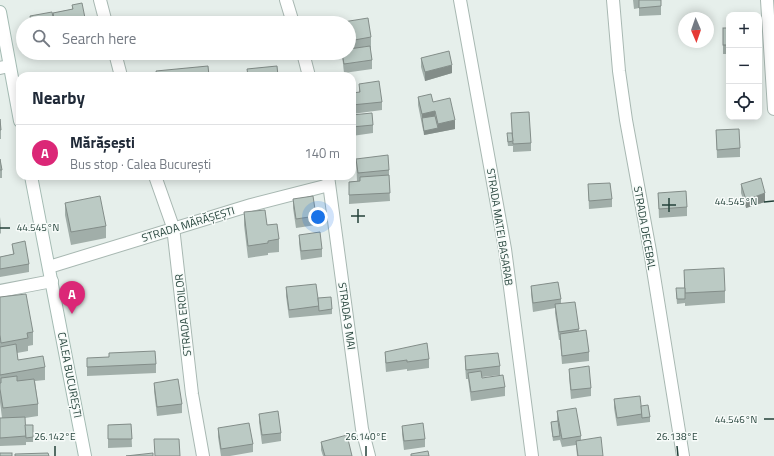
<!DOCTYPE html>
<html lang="en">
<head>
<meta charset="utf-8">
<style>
  :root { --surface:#fff; --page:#f6f6f7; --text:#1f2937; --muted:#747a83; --line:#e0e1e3; --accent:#db2777 }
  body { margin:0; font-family:"Titillium Web",sans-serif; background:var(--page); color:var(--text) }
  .controls { position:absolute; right:12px; top:12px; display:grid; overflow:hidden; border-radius:8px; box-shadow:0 2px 10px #0003 }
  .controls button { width:36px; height:36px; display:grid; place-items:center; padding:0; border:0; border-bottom:1px solid var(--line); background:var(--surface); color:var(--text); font:20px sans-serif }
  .compass { position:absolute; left:678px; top:12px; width:36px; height:36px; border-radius:50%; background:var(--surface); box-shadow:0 2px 10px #0003; rotate:178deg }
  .you { position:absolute; left:318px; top:217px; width:14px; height:14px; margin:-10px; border:3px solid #fff; border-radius:50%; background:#1a73e8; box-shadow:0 0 0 6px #1a73e833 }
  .badge { display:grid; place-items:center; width:26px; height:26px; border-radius:50%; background:var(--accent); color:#fff; font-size:13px; font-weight:700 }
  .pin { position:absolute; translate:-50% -33px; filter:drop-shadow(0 1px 2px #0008) }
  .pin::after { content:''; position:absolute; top:21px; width:14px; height:12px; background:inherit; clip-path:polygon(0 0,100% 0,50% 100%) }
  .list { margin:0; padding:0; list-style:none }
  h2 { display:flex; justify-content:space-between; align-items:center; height:52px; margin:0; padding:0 16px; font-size:17px }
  h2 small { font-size:13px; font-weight:400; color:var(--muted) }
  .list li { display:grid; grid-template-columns:26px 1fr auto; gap:12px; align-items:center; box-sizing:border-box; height:56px; padding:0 16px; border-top:1px solid var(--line) }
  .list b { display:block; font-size:15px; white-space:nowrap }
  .list p { margin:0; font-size:13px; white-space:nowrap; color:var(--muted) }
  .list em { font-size:13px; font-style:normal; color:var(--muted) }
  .icon { flex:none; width:22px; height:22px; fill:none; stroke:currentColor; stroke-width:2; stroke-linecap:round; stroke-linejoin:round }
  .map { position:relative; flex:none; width:774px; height:456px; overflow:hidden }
  .search { position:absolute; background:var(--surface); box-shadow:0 2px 10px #0003; left:16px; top:16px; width:340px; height:44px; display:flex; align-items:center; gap:10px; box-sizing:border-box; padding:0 14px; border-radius:22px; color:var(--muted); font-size:15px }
  .panel { position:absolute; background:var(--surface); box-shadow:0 2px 10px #0003; left:16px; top:72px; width:340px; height:108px; border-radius:12px }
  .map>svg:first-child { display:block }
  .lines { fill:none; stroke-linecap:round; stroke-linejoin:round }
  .street-casing { stroke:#a8b8b2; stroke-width:14 }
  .secondary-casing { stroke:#a4bbb3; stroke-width:14 }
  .street { stroke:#fff; stroke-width:12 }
  .secondary { stroke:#fff; stroke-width:12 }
  .wall { fill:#a1aea9 }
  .shaded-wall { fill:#838d89 }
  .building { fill:#bbcac4; stroke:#838d89 }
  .ticks { fill:none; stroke:#24423a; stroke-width:1.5 }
  .labels { text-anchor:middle; stroke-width:3; stroke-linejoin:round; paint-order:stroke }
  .street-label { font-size:11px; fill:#24423a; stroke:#f7fbf9 }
  .ticks-label { font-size:10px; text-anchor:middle; fill:#24423a; stroke:#f7fbf9; stroke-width:3; stroke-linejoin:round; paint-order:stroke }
</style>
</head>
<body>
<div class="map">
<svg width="774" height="456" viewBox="0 0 774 456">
  <rect width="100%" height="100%" fill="#e6efeb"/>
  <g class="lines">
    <defs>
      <g id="street">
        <path d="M100,0L106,23"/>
        <path d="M286,0L293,23"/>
        <path d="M460,0L505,249L532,456"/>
        <path d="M613,0L619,71L626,120L650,251L683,456"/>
        <path d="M767,0L774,109"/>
        <path d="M115,53L121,76"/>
        <path d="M303,53L309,76"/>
        <path d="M0,68L9,66"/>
        <path d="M155,176L173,227L192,394L203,456"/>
        <path d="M328,176L362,429L369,456"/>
        <path d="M49,267L251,205L329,185"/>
        <path d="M0,291L52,281"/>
      </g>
      <g id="secondary">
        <path d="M0,12L20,121"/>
        <path d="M31,176L85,456"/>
      </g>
    </defs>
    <!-- street casing -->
    <use href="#street" class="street-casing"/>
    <!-- secondary casing -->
    <use href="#secondary" class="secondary-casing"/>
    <!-- street -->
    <use href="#street" class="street"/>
    <!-- secondary -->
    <use href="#secondary" class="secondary"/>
  </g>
  <!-- wall -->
  <g class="wall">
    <path d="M633,0H661V15L639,16V8L634,9Z"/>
    <path d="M72,5L86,23H30V16L53,18V13L72,9Z"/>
    <path d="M349,23L371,37V50H370L372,60V69L344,73L342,55L315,60L314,53H349Z"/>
    <rect x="723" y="28" width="6" height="26"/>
    <path d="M421,58L452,73L425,81L421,67Z"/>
    <path d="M359,84L382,102V110L352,114V93H359Z"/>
    <path d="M418,97L433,102L455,129L424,135L418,105Z"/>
    <path d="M511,113L531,143V151L513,152V146H508L507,138L512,133Z"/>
    <path d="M352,115L373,125V133L352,136Z"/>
    <path d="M0,119L1,130V139H0Z"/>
    <path d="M716,130L740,148V157L717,158Z"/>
    <path d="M0,159L2,170V178H0Z"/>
    <path d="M356,159L389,170V179L390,201L349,204V182L357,181Z"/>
    <path d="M48,176H68L49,178Z"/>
    <path d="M588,184L612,199V207L589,209Z"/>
    <path d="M741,184L765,202L746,208L741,193Z"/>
    <path d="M658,193L687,207V216L659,218Z"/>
    <path d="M293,199L316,216V225L296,228L293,208Z"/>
    <path d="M65,203L106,226V238L71,245L65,215Z"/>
    <path d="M244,212L267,225L279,239V252L268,253V255L248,258L244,225Z"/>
    <path d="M0,217L1,225V233L0,234Z"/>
    <path d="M299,235L322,249V257L301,260L299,243Z"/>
    <path d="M12,244L29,264V272L0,277V257L13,254Z"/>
    <path d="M684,270L725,291V303L685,306V303L677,304L676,293L684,288Z"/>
    <path d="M531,286L561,299V304L579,329V331L589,352V361L562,364L560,340H559L555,313V308L533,312L531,294Z"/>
    <path d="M286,287L318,298L332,309V314L289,318L286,296Z"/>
    <path d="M0,297L33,332V345L28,346V351L17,353L18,360L45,367V380L35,381L38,404V416L25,418V425H33V442H26V445L0,446V418H2L0,402Z"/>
    <path d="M385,352L429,359V368L407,371V369L386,372L385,360Z"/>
    <path d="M465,356L500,366V375L482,377V378L505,387V396L471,401L468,379H466L465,365Z"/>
    <path d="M87,358L156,364V373L87,376Z"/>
    <path d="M569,369L591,388V396L571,399L569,377Z"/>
    <path d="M154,383L182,404V413L157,416L154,391Z"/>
    <path d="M614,399L641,406L650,417V422L617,426L614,408Z"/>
    <path d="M557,411L581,436V440L603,456H577L576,445L562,447L560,440L553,441L551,426V422L557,421Z"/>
    <path d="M259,414L281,433V441L262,444L259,422Z"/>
    <path d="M131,424L132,447L108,448V425Z"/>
    <path d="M402,426L425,439V447L404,450L402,434Z"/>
    <path d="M218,428L253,444V452L230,456H221L218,437Z"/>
    <path d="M321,442L352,456H323L321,450Z"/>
  </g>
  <!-- shaded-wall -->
  <g class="shaded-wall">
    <path d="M452,65V73L425,81V72Z"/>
    <path d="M435,111V120L422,118V114Z"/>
    <path d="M455,120V129L424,135V131L438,128V124Z"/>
    <path d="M765,193V202L746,208V200Z"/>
  </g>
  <!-- building -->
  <g class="building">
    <path d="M639,0H661V6L639,8Z"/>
    <path d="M82,3L86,23H55L53,13L73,9L72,5Z"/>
    <path d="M52,12L54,23H31L30,16Z"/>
    <path d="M368,18L371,37L349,41V23H337Z"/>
    <rect x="723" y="28" width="6" height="17"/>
    <path d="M370,46L372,60L344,64L342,53H349V49Z"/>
    <path d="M449,51L452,65L425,72L421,58Z"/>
    <path d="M208,66L209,76H157L156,71Z"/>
    <path d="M277,66L278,76H248L247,69Z"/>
    <path d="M379,81L382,102L352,105V93L360,92L359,84Z"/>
    <path d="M431,94L433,102L450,98L455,120L438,124L435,111L422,114L418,97Z"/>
    <path d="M529,112L531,143L513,144L511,113Z"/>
    <path d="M372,113L373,125L352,127V115Z"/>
    <path d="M435,116L438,128L424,131L422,118Z"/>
    <path d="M0,119L1,130H0Z"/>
    <path d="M739,129L740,148L717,150L716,130Z"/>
    <path d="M507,133H512L513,141L508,142Z"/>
    <path d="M388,155L389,170L358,173L356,159Z"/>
    <path d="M0,159L2,170H0Z"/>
    <path d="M389,175L390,193L349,195V182L360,181V177Z"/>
    <path d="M761,178L765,193L746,200L741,184Z"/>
    <path d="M610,183L612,199L589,201L588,184Z"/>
    <path d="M686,191L687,207L659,209L658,193Z"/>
    <path d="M100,196L106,226L71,232L65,203Z"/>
    <path d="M313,196L316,216L296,219L293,199Z"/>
    <path d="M265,210L267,225L277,224L279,239L268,241V243L248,246L244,212Z"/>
    <path d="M320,232L322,249L301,251L299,235Z"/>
    <path d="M25,241L29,264L0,269V257L14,254L12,244Z"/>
    <path d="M724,268L725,291L685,293L684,270Z"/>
    <path d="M558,282L561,299L533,303L531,286Z"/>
    <path d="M316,284L319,306L289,310L286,287Z"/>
    <path d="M676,288H685V299H677Z"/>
    <path d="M26,294L33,332L27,333L28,338L1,343L0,335V297Z"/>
    <path d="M331,297L332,309L319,311L318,298Z"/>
    <path d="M575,302L579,329L559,332L555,304Z"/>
    <path d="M586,330L589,352L562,356L560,334Z"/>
    <path d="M427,343L429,359L407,362V360L386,363L385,352Z"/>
    <path d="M16,344L18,360L43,356L45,367L0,375V347Z"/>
    <path d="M155,351L156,364L87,367V358L109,357V353Z"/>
    <path d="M498,353L500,366L466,370L465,356Z"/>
    <path d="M589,366L591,388L571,390L569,369Z"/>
    <path d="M481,371L482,378L503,375L505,387L471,392L468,373Z"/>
    <path d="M17,376V381L34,379L38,404L3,408L0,389V383H1V378Z"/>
    <path d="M178,379L182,404L157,407L154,383Z"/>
    <path d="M640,396L642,414L617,418L614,399Z"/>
    <path d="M648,405L650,417L642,418L641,406Z"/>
    <path d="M576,408L581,436L562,439L557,411Z"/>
    <path d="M278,411L281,433L262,435L259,414Z"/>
    <path d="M25,417L26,436L0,438V418Z"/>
    <path d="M558,421L560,436L553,437L551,422Z"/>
    <path d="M249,423L253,444L221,449L218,428Z"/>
    <path d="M423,423L425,439L404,441L402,426Z"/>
    <path d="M131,424L132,439H108V425Z"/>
    <path d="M25,425H33V437L26,438Z"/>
    <path d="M347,435L352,456H325L321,442Z"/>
    <path d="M601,437L603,456H578L576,441Z"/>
    <path d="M154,439H179L180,456H155Z"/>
    <path d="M428,451L429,456H411V454Z"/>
    <rect x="0" y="453" width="12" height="3"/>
    <path d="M48,453L49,456H15V454Z"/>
    <path d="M153,453V456H126Z"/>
  </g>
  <!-- ticks -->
  <path class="ticks" d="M669,198V212M764,202L774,201M662,205H676M358,209V223M351,216H365M0,228H10M764,419H774M55,446V456M366,446V456M677,446L678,456"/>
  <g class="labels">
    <!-- street labels -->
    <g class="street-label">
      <text transform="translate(188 224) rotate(-17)" y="4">STRADA MĂRĂȘEȘTI</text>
      <text transform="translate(500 227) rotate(81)" y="4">STRADA MATEI BASARAB</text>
      <text transform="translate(645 228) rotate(80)" y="4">STRADA DECEBAL</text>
      <text transform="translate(183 315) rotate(-96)" y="4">STRADA EROILOR</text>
      <text transform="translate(347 316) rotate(82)" y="4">STRADA 9 MAI</text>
      <text transform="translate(70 375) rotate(79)" y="4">CALEA BUCUREȘTI</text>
    </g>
  </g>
  <g class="ticks-label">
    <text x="736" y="205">44.545°N</text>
    <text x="38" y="231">44.545°N</text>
    <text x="736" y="423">44.546°N</text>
    <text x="55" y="440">26.142°E</text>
    <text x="366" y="440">26.140°E</text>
    <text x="677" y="440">26.138°E</text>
  </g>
</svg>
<div class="controls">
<button>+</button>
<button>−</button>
<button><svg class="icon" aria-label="locate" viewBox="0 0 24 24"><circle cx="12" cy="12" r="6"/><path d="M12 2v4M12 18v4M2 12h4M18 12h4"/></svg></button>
</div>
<svg class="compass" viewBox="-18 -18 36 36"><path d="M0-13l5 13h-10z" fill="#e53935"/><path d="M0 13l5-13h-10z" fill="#747a83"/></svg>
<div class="you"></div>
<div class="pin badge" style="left:72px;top:314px">A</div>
<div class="search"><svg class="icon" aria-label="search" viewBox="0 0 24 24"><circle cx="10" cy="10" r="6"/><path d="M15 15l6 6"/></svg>Search here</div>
<section class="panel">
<h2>Nearby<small></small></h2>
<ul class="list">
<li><span class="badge">A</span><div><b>Mărășești</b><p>Bus stop · Calea București</p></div><em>140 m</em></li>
</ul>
</section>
</div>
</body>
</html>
